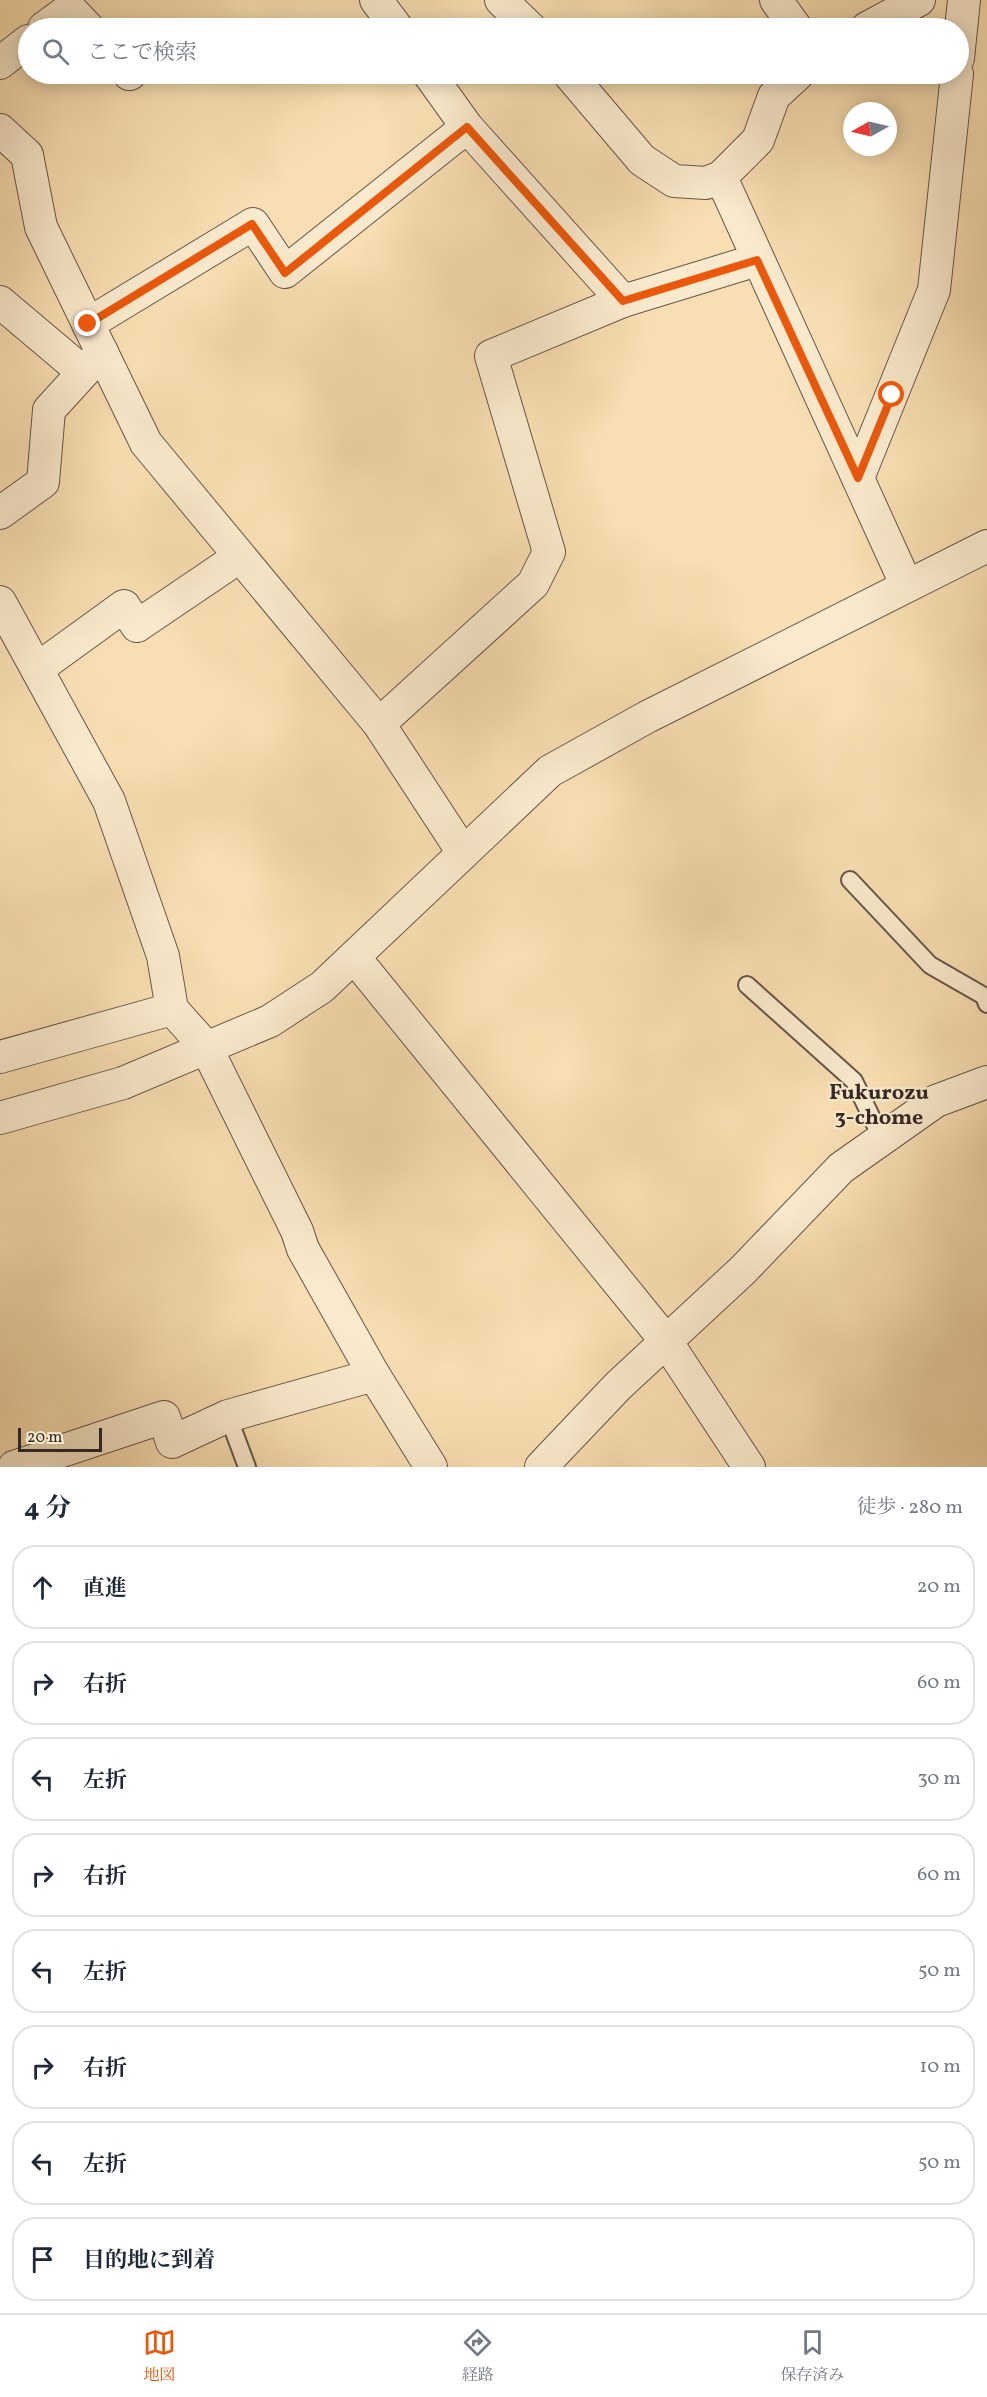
<!DOCTYPE html>
<html lang="ja">
<head>
<meta charset="utf-8">
<style>
  :root { --surface:#fff; --page:#f2f2f3; --text:#1f2937; --muted:#747a83; --line:#e0e1e3; --accent:#ea580c }
  body { margin:0; font-family:Vollkorn,"Noto Serif JP",serif; background:var(--page); color:var(--text) }
  .compass { position:absolute; left:843px; top:102px; width:54px; height:54px; border-radius:50%; background:var(--surface); box-shadow:0 3px 15px #0003; rotate:262deg }
  .scale { position:absolute; left:18px; bottom:15px; width:84px; box-sizing:border-box; padding-left:6px; border:3px solid #352924; border-top:0; font-size:16px; line-height:21px; white-space:nowrap; color:#352924; -webkit-text-stroke:4px #faeacd; paint-order:stroke }
  .stop { position:absolute; width:18px; height:18px; margin:-14px; border:4px solid #ea580c; border-radius:50%; background:#fff }
  .stop.end { background:#ea580c; border-color:#fff; box-shadow:0 2px 6px #0008 }
  .list { margin:0; padding:0; list-style:none }
  h2 { display:flex; justify-content:space-between; align-items:center; height:78px; margin:0; padding:0 24px; font-size:26px }
  h2 small { font-size:20px; font-weight:400; color:var(--muted) }
  .list li { display:grid; grid-template-columns:39px 1fr auto; gap:18px; align-items:center; box-sizing:border-box; height:84px; margin:0 12px 12px; padding:0 12px; border:2px solid var(--line); border-radius:24px }
  .list b { display:block; font-size:22px; white-space:nowrap }
  .list em { font-size:20px; font-style:normal; color:var(--muted) }
  .icon { flex:none; width:33px; height:33px; fill:none; stroke:currentColor; stroke-width:2; stroke-linecap:round; stroke-linejoin:round }
  .map { position:relative; flex:none; width:987px; height:1467px; overflow:hidden }
  .search { position:absolute; background:var(--surface); box-shadow:0 3px 15px #0003; left:18px; right:18px; top:18px; height:66px; display:flex; align-items:center; gap:15px; box-sizing:border-box; padding:0 21px; border-radius:33px; color:var(--muted); font-size:22px }
  .sheet { height:846px; background:var(--surface) }
  nav { display:flex; justify-content:space-around; align-items:center; box-sizing:border-box; height:84px; border-top:2px solid var(--line); background:var(--surface); font-size:16px; color:var(--muted) }
  nav a { display:grid; justify-items:center; gap:3px }
  nav .on { color:var(--accent) }
  .map>svg:first-child { display:block }
  .lines { fill:none; stroke-linecap:round; stroke-linejoin:round }
  .lane-casing { stroke:#665648; stroke-width:20 }
  .street-casing { stroke:#665648; stroke-width:34 }
  .lane { stroke:#faeacd; stroke-width:16 }
  .street { stroke:#faeacd; stroke-width:32 }
  .route { stroke:#ea580c; stroke-width:8 }
  .labels { text-anchor:middle; stroke-width:4.5; stroke-linejoin:round; paint-order:stroke }
  .neighbourhood-label { font-size:22px; font-weight:bold; fill:#352924; stroke:#faeacd }
</style>
</head>
<body>
<div class="map">
<svg width="987" height="1467" viewBox="0 0 987 1467">
  <rect width="100%" height="100%" fill="#f8deb2"/>
  <filter id="stains"><feTurbulence type="fractalNoise" baseFrequency=".00333" numOctaves="4"/><feColorMatrix values="0 0 0 0 .2 0 0 0 0 .09 0 0 0 0 .02 0 0 0 .5 -.17"/></filter>
  <radialGradient id="worn" r=".72"><stop offset=".6" stop-color="#630" stop-opacity="0"/><stop offset="1" stop-color="#630" stop-opacity=".3"/></radialGradient>
  <g class="lines">
    <defs>
      <g id="lane">
        <path d="M850,880L930,965L984,996L987,1004"/>
        <path d="M747,985L854,1081L882,1139"/>
        <path d="M228,1416L247,1467"/>
      </g>
      <g id="street">
        <path d="M376,0L397,28"/>
        <path d="M501,0L530,28"/>
        <path d="M776,0L796,28"/>
        <path d="M44,28L70,9L88,28"/>
        <path d="M867,28L919,0"/>
        <path d="M958,58L964,0"/>
        <path d="M0,63L28,41"/>
        <path d="M129,74H130"/>
        <path d="M429,74L467,127L623,301"/>
        <path d="M569,74L642,160L674,181L706,183L721,177L758,140L774,96L798,74"/>
        <path d="M0,130L27,155L41,227L146,443L379,724L462,851"/>
        <path d="M721,177L906,584"/>
        <path d="M0,302L83,372"/>
        <path d="M88,324L253,224L285,272L467,127"/>
        <path d="M858,478L934,290L957,74"/>
        <path d="M0,513L43,482L49,410L102,352"/>
        <path d="M0,602L109,801L163,956L172,1009L206,1047L297,1231L303,1249L374,1375L431,1467"/>
        <path d="M37,669L124,606L137,626L239,557"/>
        <path d="M379,724L533,584L549,552L491,356L623,301L757,260"/>
        <path d="M354,957L666,1341L749,1467"/>
        <path d="M0,1057L172,1009"/>
        <path d="M0,1118L123,1083L270,1021L322,987L550,771L647,717L987,546"/>
        <path d="M14,1467L164,1417L172,1442L228,1416L374,1375"/>
        <path d="M541,1467L618,1386L743,1270L841,1168L936,1101L987,1082"/>
      </g>
    </defs>
    <!-- lane casing -->
    <use href="#lane" class="lane-casing"/>
    <!-- street casing -->
    <use href="#street" class="street-casing"/>
    <!-- lane -->
    <use href="#lane" class="lane"/>
    <!-- street -->
    <use href="#street" class="street"/>
  </g>
  <g class="lines">
    <!-- route -->
    <path class="route" d="M88,324L252,224L285,273L467,127L623,301L757,260L858,478L892,395"/>
  </g>
  <g class="labels">
    <!-- neighbourhood labels -->
    <g class="neighbourhood-label">
      <text x="879" y="1099">Fukurozu<tspan x="879" dy="25">3-chome</tspan></text>
    </g>
  </g>
  <rect width="100%" height="100%" filter="url(#stains)"/>
  <rect width="100%" height="100%" fill="url(#worn)"/>
</svg>
<svg class="compass" viewBox="-18 -18 36 36"><path d="M0-13l5 13h-10z" fill="#e53935"/><path d="M0 13l5-13h-10z" fill="#747a83"/></svg>
<div class="scale">20 m</div>
<div class="stop" style="left:892px;top:395px"></div>
<div class="stop end" style="left:88px;top:324px"></div>
<div class="search"><svg class="icon" aria-label="search" viewBox="0 0 24 24"><circle cx="10" cy="10" r="6"/><path d="M15 15l6 6"/></svg>ここで検索</div>
</div>
<section class="sheet">
<h2>4 分<small>徒歩 · 280 m</small></h2>
<ul class="list">
<li><svg class="icon" aria-label="ahead" viewBox="0 0 24 24"><path d="M12 20V5M6 11l6-6 6 6"/></svg><div><b>直進</b></div><em>20 m</em></li>
<li><svg class="icon" aria-label="right" viewBox="0 0 24 24"><path d="M7 20v-9h11M14 6l5 5-5 5"/></svg><div><b>右折</b></div><em>60 m</em></li>
<li><svg class="icon" aria-label="left" viewBox="0 0 24 24"><path d="M17 20v-9H6M10 6l-5 5 5 5"/></svg><div><b>左折</b></div><em>30 m</em></li>
<li><svg class="icon" aria-label="right" viewBox="0 0 24 24"><path d="M7 20v-9h11M14 6l5 5-5 5"/></svg><div><b>右折</b></div><em>60 m</em></li>
<li><svg class="icon" aria-label="left" viewBox="0 0 24 24"><path d="M17 20v-9H6M10 6l-5 5 5 5"/></svg><div><b>左折</b></div><em>50 m</em></li>
<li><svg class="icon" aria-label="right" viewBox="0 0 24 24"><path d="M7 20v-9h11M14 6l5 5-5 5"/></svg><div><b>右折</b></div><em>10 m</em></li>
<li><svg class="icon" aria-label="left" viewBox="0 0 24 24"><path d="M17 20v-9H6M10 6l-5 5 5 5"/></svg><div><b>左折</b></div><em>50 m</em></li>
<li><svg class="icon" aria-label="arrive" viewBox="0 0 24 24"><path d="M6 21V4h12l-3 4 3 4H6"/></svg><div><b>目的地に到着</b></div></li>
</ul>
</section>
<nav>
<a class="on"><svg class="icon" aria-label="map" viewBox="0 0 24 24"><path d="M3 6l6-2 6 2 6-2v14l-6 2-6-2-6 2zM9 4v14M15 6v14"/></svg>地図</a>
<a><svg class="icon" aria-label="directions" viewBox="0 0 24 24"><path d="M12 3l9 9-9 9-9-9zM9 14v-3h6M13 9l2 2-2 2"/></svg>経路</a>
<a><svg class="icon" aria-label="saved" viewBox="0 0 24 24"><path d="M7 4h10v16l-5-4-5 4z"/></svg>保存済み</a>
</nav>
</body>
</html>
